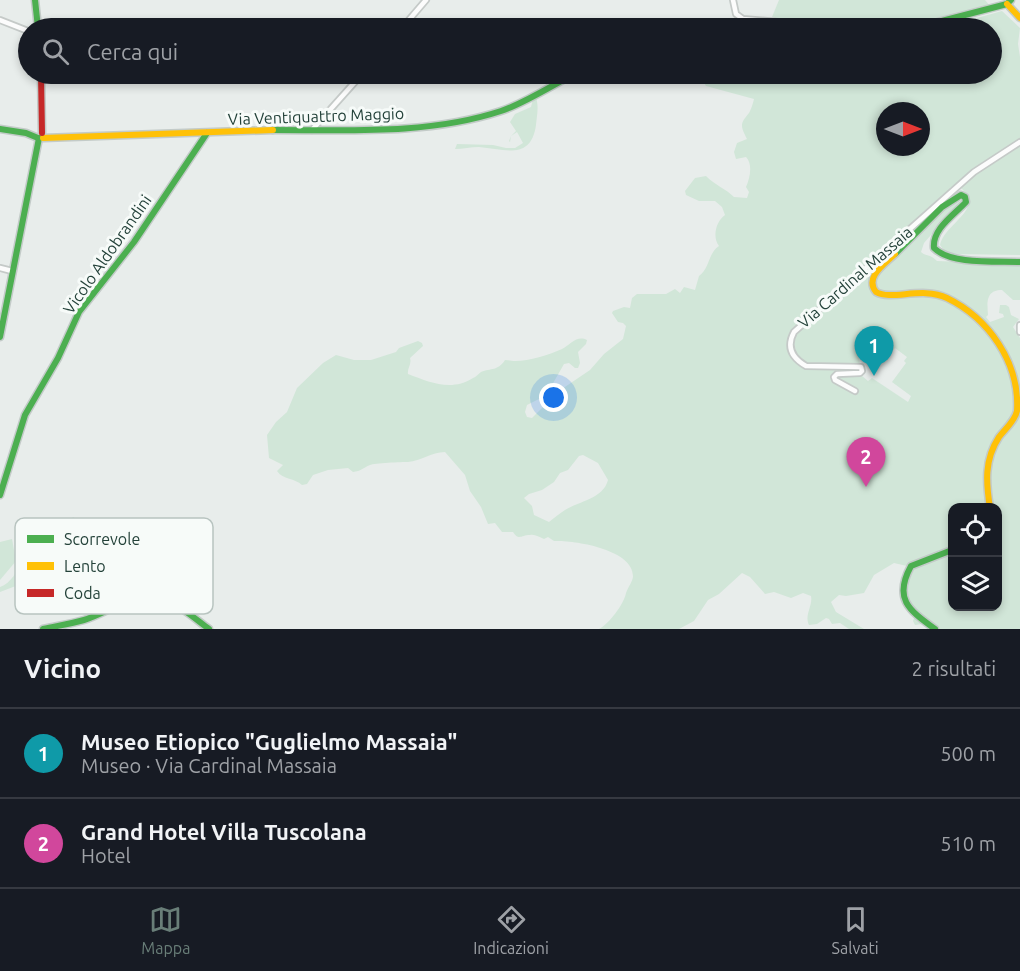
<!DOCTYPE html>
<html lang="it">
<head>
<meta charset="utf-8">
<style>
  :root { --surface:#171b24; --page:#20242c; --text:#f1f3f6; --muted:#9ea1a6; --line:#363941; --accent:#697e78 }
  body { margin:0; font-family:Ubuntu,sans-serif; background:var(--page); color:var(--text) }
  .controls { position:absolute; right:18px; bottom:18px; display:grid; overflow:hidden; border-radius:12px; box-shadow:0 3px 9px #0003 }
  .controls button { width:54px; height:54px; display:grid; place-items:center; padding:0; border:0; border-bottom:2px solid var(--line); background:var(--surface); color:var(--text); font:30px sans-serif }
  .compass { position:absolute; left:876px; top:102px; width:54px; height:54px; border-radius:50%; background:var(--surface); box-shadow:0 3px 9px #0003; rotate:90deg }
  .you { position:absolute; left:554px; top:398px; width:21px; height:21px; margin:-15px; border:4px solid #fff; border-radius:50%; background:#1a73e8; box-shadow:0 0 0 9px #1a73e833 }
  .badge { display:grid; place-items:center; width:39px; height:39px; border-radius:50%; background:var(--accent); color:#fff; font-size:20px; font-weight:700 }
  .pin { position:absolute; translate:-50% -50px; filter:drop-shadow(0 2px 3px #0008) }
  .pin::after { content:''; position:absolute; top:32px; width:21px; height:18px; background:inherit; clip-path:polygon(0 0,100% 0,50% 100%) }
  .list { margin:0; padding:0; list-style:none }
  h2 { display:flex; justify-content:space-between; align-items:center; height:78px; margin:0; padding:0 24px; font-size:26px }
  h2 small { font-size:20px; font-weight:400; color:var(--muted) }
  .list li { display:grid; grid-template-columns:39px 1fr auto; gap:18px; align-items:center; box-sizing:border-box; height:90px; padding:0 24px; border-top:2px solid var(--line) }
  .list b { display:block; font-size:22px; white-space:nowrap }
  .list p { margin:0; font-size:20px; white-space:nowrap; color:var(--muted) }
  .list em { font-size:20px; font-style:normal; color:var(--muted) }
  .icon { flex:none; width:33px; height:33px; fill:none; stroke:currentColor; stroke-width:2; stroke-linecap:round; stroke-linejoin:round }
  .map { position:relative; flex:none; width:1020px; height:629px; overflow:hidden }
  .search { position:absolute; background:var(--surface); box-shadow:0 3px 9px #0003; left:18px; right:18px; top:18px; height:66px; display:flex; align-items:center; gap:15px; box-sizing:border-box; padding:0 21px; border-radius:33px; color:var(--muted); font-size:22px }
  .sheet { height:258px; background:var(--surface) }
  nav { display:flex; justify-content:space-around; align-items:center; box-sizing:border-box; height:84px; border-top:2px solid var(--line); background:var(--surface); font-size:16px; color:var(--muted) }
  nav a { display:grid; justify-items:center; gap:3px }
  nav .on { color:var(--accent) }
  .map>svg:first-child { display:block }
  .green { fill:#d1e6d8; fill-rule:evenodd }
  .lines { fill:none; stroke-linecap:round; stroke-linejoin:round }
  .street-casing { stroke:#c5cac8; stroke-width:8 }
  .fast-casing { stroke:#c3cbc8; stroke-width:9 }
  .slow-casing { stroke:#c3cbc8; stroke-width:9 }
  .jam-casing { stroke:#c3cbc8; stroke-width:9 }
  .street { stroke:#fcfcfc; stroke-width:4.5 }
  .fast { stroke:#4caf50; stroke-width:6 }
  .slow { stroke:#ffc107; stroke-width:6 }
  .jam { stroke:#c62828; stroke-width:6 }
  .labels { text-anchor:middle; stroke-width:6; stroke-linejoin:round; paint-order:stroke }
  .street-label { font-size:16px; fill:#24423a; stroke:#f7fbf9 }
  .key { fill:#f7fbf9; stroke:#b8c4c0; stroke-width:1.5 }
  .key-label { font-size:16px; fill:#24423a }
</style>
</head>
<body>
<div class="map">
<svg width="1020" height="629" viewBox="0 0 1020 629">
  <rect width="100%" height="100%" fill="#e8edeb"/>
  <!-- green -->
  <g class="green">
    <path d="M779,0H985L990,6L908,28H885L781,20L772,17Z"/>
    <path d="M1002,11L1020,28L1018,44L1020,57V139L972,170L954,187H951L949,191L919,224L939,207L944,208L961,201V203L937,228L924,243L921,252C925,256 930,254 937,261L1020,264V300H1013L1002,290C986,290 987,302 988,315L986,317L990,322L1004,317L1003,314L999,313L1000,305H1006L1009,307L1011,315L1019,319L1013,327L1020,338V629H937L929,623L915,625L913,621L917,610C901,598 907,583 915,568L939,558V553L907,566L894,563L874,575L864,593L846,596L839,595L831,602L836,612L864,629H849L840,623L832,624L829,619L826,618L817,624L809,625C804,615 813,606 811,596L803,593L791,598L774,592L765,594L750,577L742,573L719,594L708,600L694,621L679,629H599C609,624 624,604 626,593C628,587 633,581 633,576C633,549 573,540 554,541L548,537L544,539C539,537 535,534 530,535C521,535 519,541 513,532H502L495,523L488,524L481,507L470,491L465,475L445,452C431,452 421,461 408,462C402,462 374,463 370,465C363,468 361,471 353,472L348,468L328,470L313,475L307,484L302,485C295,478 283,480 277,471L283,465L269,458L267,435L276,422L287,412L297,388L323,363L336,355L354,360H371L396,352L399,348L418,341L422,343L423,346L410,358C412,364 407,368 408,374C429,382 451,392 473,378C476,377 478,374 481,372C491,368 498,371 505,360C509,360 512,361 515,361C530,361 548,355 562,349C571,344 577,335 587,340L586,344L578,352L580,363L578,368H575L569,363L564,364L552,385L541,398L527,405L525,412L527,417L532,418L559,391L590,370L604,354L623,339L626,326L623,323L618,322L612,313L613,311L624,307L630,308L632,298L637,294H666L675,289L680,293L684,287L695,290L699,276C710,268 708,253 719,246C712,237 716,221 725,215L722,207L715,201H699L686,195L685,191L695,178L706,176C715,185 726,189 734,197L747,198L749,192L746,187C750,178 753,164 746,157L736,159L734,152L737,143L747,139C740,125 740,124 749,113C751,110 753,103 754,99L706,86L698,74H992V28H941ZM885,111H921V147H885ZM895,348L907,357L904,361L906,363L892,382L911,396L908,402L872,378L868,381L861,375L859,357L864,360L875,356L886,359ZM583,455L598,463L608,480C603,499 579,501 565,510C559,514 554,518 549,522L534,515L532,506L524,498L529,494L542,490L554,482L560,473L568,470L579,456ZM952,508H998V606H952Z"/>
    <path d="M536,97C539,108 537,114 536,125C531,161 504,149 479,147C471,147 463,149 455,149L457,144L493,145L506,148H515L523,143L517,132L511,136L510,142L509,141L511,136L516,131L510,122L515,114L531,107L533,99Z"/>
    <path d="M1020,145V255L956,254L945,252L940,245C945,223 985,210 961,188L976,173Z"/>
    <path d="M74,517L86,549L67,554V547L74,531L66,526L60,542L49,547L48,552L41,554L35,532Z"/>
    <path d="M12,539L16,561L0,580V542Z"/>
    <path d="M35,556L38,569L47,567V574L0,592V587C11,583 18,571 21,560Z"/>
  </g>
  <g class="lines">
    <defs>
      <g id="street">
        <path d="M733,0L736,14L743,19L801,24"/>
        <path d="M0,20L28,31"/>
        <path d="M402,28L426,0"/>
        <path d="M312,130L362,74"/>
        <path d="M0,268L12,271"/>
        <path d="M1020,325V332"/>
        <path d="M855,391L835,380L834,377L837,374L860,373L862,371L861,367L806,366C792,358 786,347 794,332L974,172L1020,142"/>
      </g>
      <g id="fast">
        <path d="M35,0L38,28"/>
        <path d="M660,28L680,24L706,28"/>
        <path d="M789,28L816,24L873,28"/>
        <path d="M915,28L1007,4L1011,0"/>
        <path d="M0,129L26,133L38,138"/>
        <path d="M273,130C348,130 428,135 501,111C525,103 551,86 574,74"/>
        <path d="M895,254L942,207L961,195L965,197L966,202C954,215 932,229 934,248C951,265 996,261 1020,262"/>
        <path d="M0,337L39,138"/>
        <path d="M0,495L25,415L58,358L79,312L134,242L207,133"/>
        <path d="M43,629C56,626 70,624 84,620C107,613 132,593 158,598C177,602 194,618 209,629"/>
        <path d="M935,629C909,610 893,599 911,566L952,550"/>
      </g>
      <g id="slow">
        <path d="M1007,4L1020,18"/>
        <path d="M43,138L273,130"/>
        <path d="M895,254C885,264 864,277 876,292C892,301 922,286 947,298C988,318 1020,362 1017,411C1015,421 1005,429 999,437C984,460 986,483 990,508"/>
      </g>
      <path id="jam" d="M41,74L42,133"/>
    </defs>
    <!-- street casing -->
    <use href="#street" class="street-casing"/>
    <!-- fast casing -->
    <use href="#fast" class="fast-casing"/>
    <!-- slow casing -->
    <use href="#slow" class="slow-casing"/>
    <!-- jam casing -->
    <use href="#jam" class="jam-casing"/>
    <!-- street -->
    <use href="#street" class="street"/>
    <!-- fast -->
    <use href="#fast" class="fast"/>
    <!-- slow -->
    <use href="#slow" class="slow"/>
    <!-- jam -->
    <use href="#jam" class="jam"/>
  </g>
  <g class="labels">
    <!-- street labels -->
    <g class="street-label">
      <text transform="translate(316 116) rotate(-2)" y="6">Via Ventiquattro Maggio</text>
      <text transform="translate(107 254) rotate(-55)" y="6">Vicolo Aldobrandini</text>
      <text transform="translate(855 277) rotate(-41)" y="6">Via Cardinal Massaia</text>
    </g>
  </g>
  <!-- legend -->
  <rect x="15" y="518" width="198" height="96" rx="9" class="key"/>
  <rect x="27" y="535" width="27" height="8" fill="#4caf50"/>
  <rect x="27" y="562" width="27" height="8" fill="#ffc107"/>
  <rect x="27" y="589" width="27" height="8" fill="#c62828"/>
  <g class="key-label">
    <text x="64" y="545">Scorrevole</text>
    <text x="64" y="572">Lento</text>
    <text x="64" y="599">Coda</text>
  </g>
</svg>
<div class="controls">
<button><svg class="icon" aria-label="locate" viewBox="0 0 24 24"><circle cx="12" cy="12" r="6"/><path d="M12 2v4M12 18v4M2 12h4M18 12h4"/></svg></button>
<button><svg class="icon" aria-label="layers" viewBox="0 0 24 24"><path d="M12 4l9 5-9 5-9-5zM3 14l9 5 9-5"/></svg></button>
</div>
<svg class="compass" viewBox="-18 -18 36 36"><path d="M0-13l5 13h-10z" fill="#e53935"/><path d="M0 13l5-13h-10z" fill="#9ea1a6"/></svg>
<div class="you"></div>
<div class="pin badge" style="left:874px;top:376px;background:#0f9aa8">1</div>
<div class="pin badge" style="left:866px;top:487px;background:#d1479c">2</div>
<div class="search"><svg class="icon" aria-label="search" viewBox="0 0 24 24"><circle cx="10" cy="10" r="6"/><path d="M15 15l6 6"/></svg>Cerca qui</div>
</div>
<section class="sheet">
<h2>Vicino<small>2 risultati</small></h2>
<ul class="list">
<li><span class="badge" style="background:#0f9aa8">1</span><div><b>Museo Etiopico &quot;Guglielmo Massaia&quot;</b><p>Museo · Via Cardinal Massaia</p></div><em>500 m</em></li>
<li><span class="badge" style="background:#d1479c">2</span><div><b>Grand Hotel Villa Tuscolana</b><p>Hotel</p></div><em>510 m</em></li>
</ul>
</section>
<nav>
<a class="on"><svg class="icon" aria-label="map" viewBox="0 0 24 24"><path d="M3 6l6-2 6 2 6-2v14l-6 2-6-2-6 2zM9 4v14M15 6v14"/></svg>Mappa</a>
<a><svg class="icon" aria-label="directions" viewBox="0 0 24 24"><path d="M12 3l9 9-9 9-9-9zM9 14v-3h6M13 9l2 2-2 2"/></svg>Indicazioni</a>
<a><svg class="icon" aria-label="saved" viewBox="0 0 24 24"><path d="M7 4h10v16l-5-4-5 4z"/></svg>Salvati</a>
</nav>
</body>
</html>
